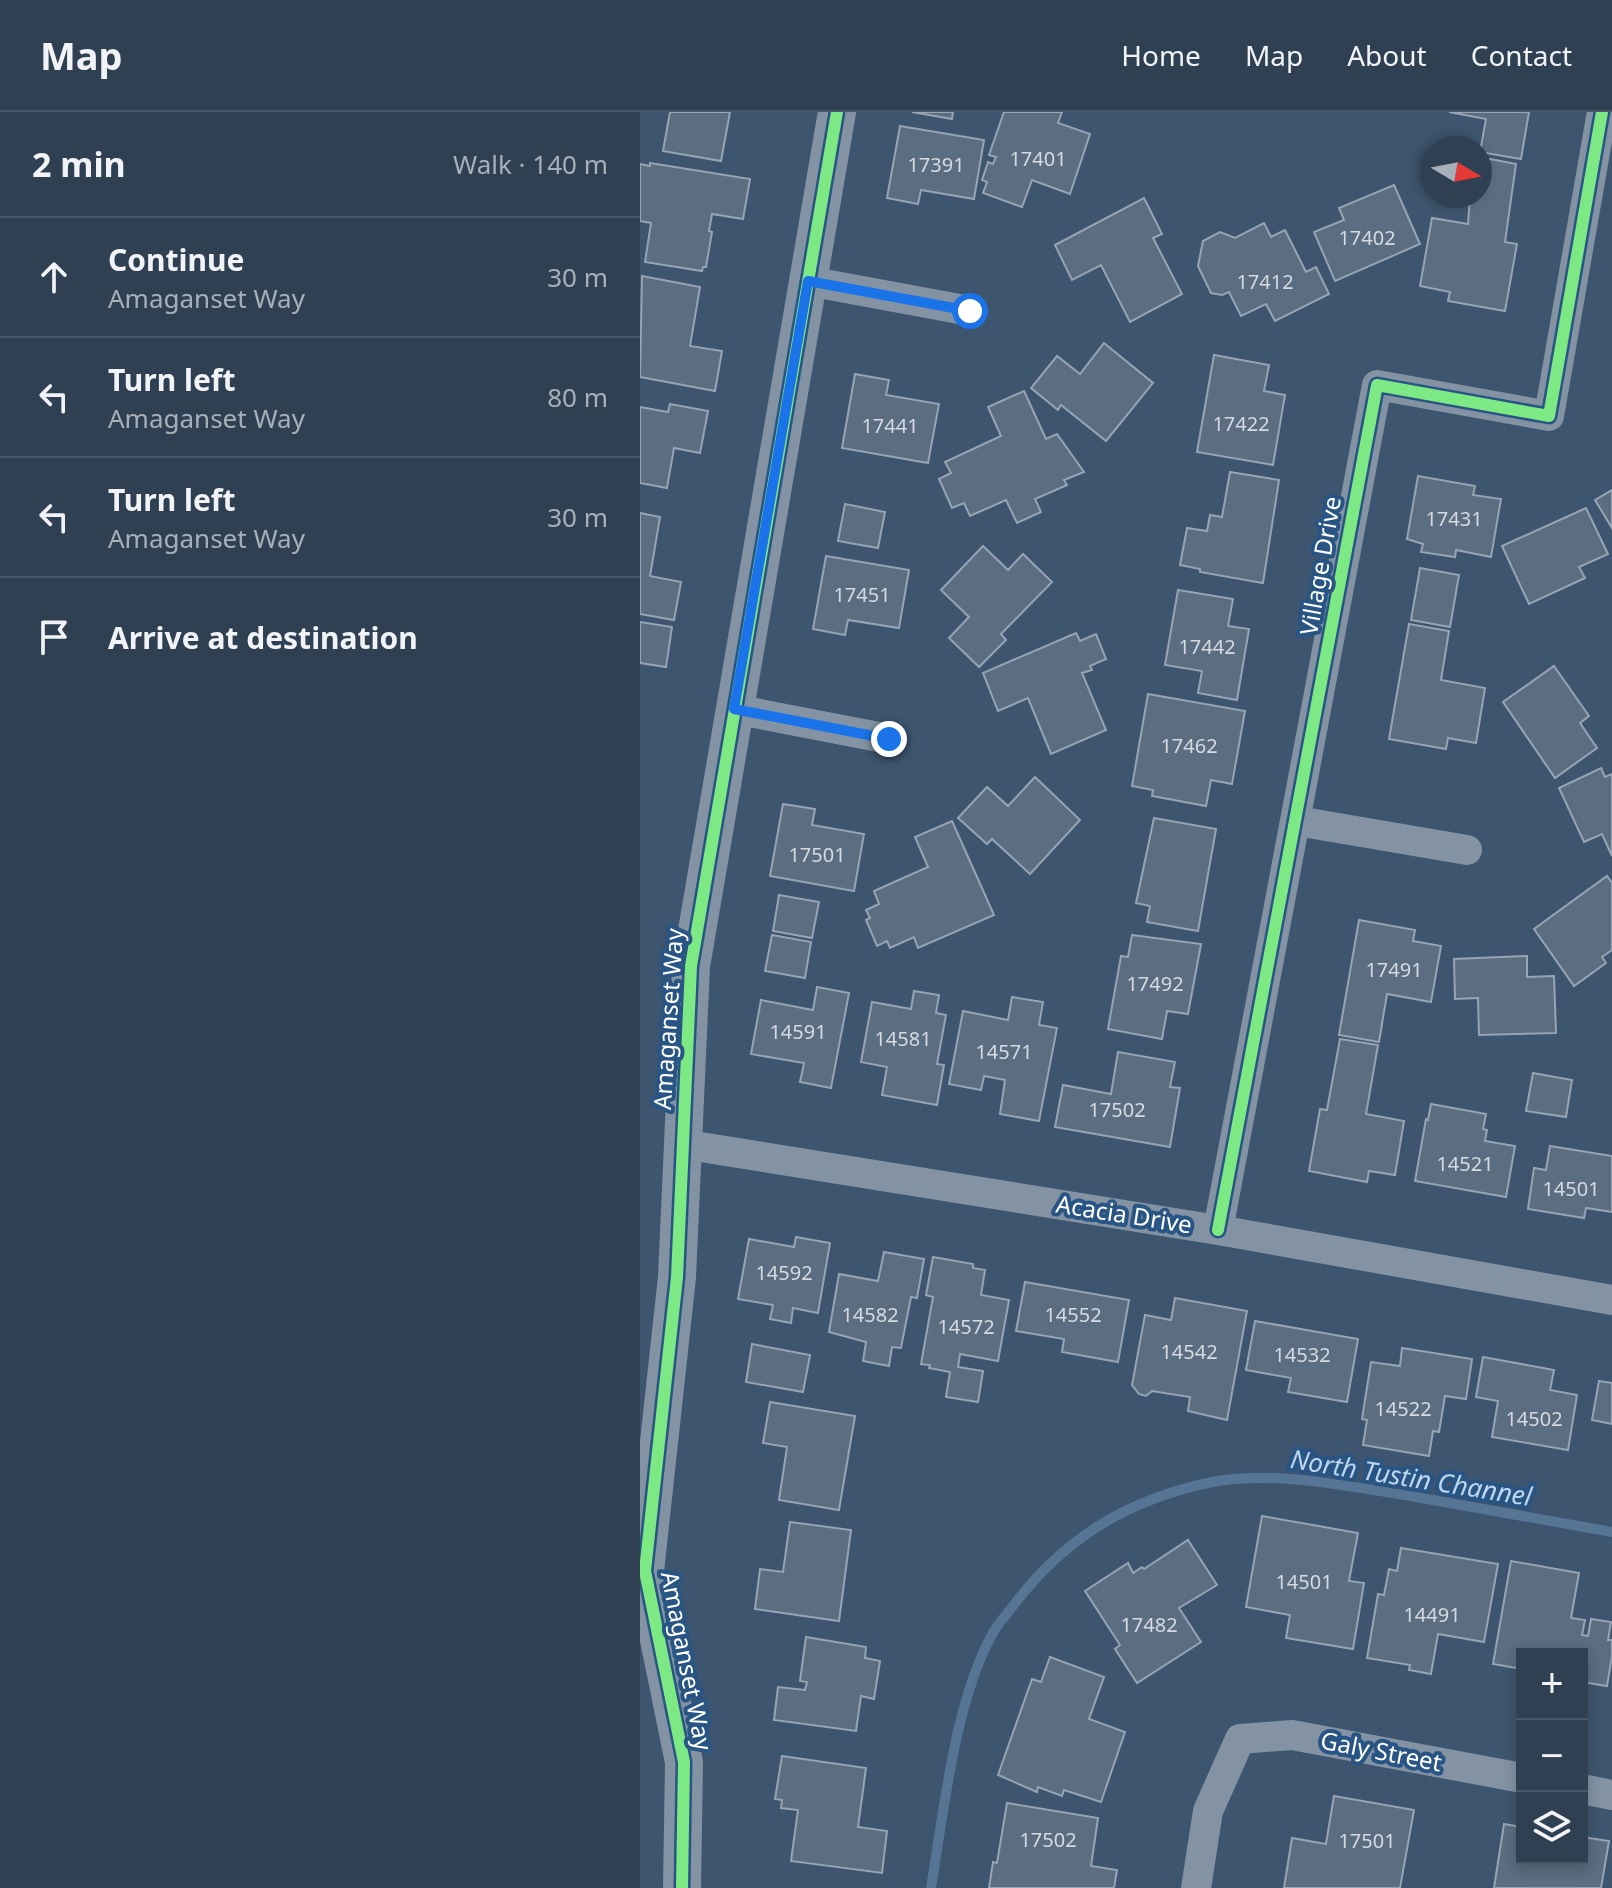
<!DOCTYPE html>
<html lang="en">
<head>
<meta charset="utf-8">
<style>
  :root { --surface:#2e4052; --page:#364759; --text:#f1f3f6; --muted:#a7afb8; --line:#495969 }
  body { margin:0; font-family:"Noto Sans",sans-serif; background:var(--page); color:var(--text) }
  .controls { position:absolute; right:24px; bottom:24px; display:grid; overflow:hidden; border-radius:0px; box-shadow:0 4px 12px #0003 }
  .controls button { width:72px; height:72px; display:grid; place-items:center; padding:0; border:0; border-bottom:2px solid var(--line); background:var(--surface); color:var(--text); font:40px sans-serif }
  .compass { position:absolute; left:780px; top:24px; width:72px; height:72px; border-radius:50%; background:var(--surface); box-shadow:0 4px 12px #0003; rotate:100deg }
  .stop { position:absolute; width:24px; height:24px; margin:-18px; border:6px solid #1a73e8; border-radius:50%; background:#fff }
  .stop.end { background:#1a73e8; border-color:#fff; box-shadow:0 2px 8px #0008 }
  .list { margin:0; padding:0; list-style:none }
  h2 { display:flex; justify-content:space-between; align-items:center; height:104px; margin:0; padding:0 32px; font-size:34px }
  h2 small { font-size:26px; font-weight:400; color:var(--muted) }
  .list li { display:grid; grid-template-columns:52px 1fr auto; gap:24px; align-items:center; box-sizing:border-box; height:120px; padding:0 32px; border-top:2px solid var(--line) }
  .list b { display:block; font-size:30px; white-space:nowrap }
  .list p { margin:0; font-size:26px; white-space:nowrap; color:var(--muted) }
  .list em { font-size:26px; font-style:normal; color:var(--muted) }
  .icon { flex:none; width:44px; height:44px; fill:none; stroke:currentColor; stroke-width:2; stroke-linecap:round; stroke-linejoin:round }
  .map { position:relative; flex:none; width:972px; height:1776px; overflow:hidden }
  header { display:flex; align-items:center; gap:48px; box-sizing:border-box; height:112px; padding:0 40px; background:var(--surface); border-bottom:2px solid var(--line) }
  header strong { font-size:38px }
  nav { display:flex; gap:44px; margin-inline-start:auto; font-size:28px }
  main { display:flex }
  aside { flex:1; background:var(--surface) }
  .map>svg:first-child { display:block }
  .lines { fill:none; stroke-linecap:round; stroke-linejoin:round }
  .stream { stroke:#567594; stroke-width:10 }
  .building { fill:#5a6d81; stroke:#96a4b3; stroke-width:2 }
  .minor { stroke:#8393a4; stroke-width:30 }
  .tertiary { stroke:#8393a4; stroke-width:38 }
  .cycleway-casing { stroke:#285583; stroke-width:17 }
  .cycleway { stroke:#7ce984; stroke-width:12 }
  .route { stroke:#1a73e8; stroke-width:10 }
  .labels { text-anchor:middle; stroke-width:8; stroke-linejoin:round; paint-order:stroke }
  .number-label { font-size:20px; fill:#d6dae0 }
  .street-label { font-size:24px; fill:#fff; stroke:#285583 }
  .water-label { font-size:26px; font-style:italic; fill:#bdd6ee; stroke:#285583 }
</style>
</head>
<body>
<header>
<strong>Map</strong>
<nav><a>Home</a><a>Map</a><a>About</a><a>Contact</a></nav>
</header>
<main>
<aside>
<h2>2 min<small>Walk · 140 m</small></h2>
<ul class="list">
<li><svg class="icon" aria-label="ahead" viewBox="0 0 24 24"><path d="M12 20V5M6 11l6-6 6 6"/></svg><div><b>Continue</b><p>Amaganset Way</p></div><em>30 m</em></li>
<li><svg class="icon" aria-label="left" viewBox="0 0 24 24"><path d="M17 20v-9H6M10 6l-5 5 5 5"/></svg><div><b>Turn left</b><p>Amaganset Way</p></div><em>80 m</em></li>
<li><svg class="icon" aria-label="left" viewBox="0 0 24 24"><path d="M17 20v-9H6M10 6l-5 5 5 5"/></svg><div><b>Turn left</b><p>Amaganset Way</p></div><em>30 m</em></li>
<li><svg class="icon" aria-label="arrive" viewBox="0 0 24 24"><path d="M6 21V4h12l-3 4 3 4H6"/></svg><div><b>Arrive at destination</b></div></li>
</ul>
</aside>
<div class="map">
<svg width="972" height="1776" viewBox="0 0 972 1776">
  <rect width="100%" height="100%" fill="#3d556e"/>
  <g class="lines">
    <!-- stream -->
    <path class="stream" d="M291,1776C304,1698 315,1587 354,1519C360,1509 369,1500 376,1490C427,1424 490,1387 572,1370C635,1358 713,1375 776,1385C841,1397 907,1408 972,1420"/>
  </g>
  <!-- building -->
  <g class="building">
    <path d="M30,0H90L81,49L23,39Z"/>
    <path d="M272,0H313L312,7Z"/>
    <path d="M364,0H422L418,11L450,22L430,82L392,68L382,95L343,81L347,70L342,68L348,50L353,52L356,45L349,43Z"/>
    <path d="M809,0H889L881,47L840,40L846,7Z"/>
    <path d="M260,14L344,28L334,87L281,78L278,92L247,86Z"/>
    <path d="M840,45L876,52L865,130L877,132L865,199L808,189L810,180L780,174L792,106L828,112L830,84H840Z"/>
    <path d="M10,51L110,67L103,107L72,102L69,119L72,120L66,155H63L62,159L5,150L11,111L0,109V52L10,54Z"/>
    <path d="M754,73L780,132L695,169L674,120L704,108L699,96Z"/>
    <path d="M504,86L522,122L513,126L542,182L490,210L461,153L432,168L415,133Z"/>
    <path d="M624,111L631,125L645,118L666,160L676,155L689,182L635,209L626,192L601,204L589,180L582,183L571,181L558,154L563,129L580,120L595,126Z"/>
    <path d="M2,164L60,175L50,234L82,239L75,279L0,265Z"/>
    <path d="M464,231L513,271L466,329L421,293L418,298L391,276L417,244L440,262Z"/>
    <path d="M574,243L629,253L624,279L645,283L633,353L557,340Z"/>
    <path d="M215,262L249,268L246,283L299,292L288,351L202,336Z"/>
    <path d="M384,279L406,327L417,322L444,360L424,368L427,373L395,387L401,400L377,411L366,388L330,404L324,391L312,396L299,367L311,361L305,350L361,324L348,295Z"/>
    <path d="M30,292L68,299L60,341L34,336L27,376L0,371V295L28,300Z"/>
    <path d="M590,360L639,368L623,471L560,460V457L540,453L547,416L567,419L570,403L582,405Z"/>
    <path d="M778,364L835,374L833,383L861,387L851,445L816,438L815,445L781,440L783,432L767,427Z"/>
    <path d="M972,378V416L955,388Z"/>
    <path d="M205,392L245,400L238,436L198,429Z"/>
    <path d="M946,396L968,442L939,455L945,466L889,492L862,434Z"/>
    <path d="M0,401L20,405L10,464L41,470L34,508L0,502Z"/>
    <path d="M343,434L368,458L383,442L412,470L361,522L366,528L339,555L309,526L329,505L301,478Z"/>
    <path d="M186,444L269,458L259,516L208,508L205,523L173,517Z"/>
    <path d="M780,456L819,463L810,515L771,508Z"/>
    <path d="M538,478L593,487L588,514L609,517L597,588L558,581L562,559L525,553Z"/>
    <path d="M0,510L32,515L26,555L0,551Z"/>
    <path d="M769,512L809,519L801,568L845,576L836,631L808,626L806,637L749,627Z"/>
    <path d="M436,521L440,529L456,522L466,547L450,554L452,558L442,561L466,618L411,642L388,586L358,599L343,561Z"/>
    <path d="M914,554L949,604L940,611L957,636L915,666L863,590Z"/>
    <path d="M508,582L605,599L592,672L571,668L566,694L512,684L513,678L492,674Z"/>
    <path d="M961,656L965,665L972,662V744L962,722L944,730L919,676Z"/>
    <path d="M395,665L440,708L390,762L352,727L347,732L318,706L347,675L368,694Z"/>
    <path d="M143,692L175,697L172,713L224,722L214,779L130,764Z"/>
    <path d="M514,706L576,717L558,819L507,810L510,794L496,791Z"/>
    <path d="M312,709L354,803L278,836L274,825L250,836L247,829L237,834L226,808L230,806L226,798L239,792L234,779L288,755L275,725Z"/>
    <path d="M967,764L972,771V838L962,845L966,851L934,874L894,817Z"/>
    <path d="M139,783L179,790L172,826L133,819Z"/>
    <path d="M719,808L775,818L773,829L801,834L791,890L747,882L739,930L699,923Z"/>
    <path d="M132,823L171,830L165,866L125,859Z"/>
    <path d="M492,823L561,832L548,902L527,899L522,927L468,917L481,844L488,845Z"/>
    <path d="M887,844V865L914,864L916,921L839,923L838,886L815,887L814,847Z"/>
    <path d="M177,875L209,881L191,976L160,970L164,951L111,942L121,888L173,898Z"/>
    <path d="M274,879L299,883L296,901L306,903L297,952L304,953L297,993L242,983L247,955L221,950L232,890L271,897Z"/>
    <path d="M372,885L403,890L399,913L417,916L399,1009L360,1002L365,968L344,964L341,978L309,972L323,899L368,908Z"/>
    <path d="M700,927L738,933L726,1002L764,1009L755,1063L729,1059L727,1070L669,1059L680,997L687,998Z"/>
    <path d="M478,940L535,950L530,975L540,976L530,1035L415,1015L423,973L471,982Z"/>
    <path d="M893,961L932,968L926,1005L886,999Z"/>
    <path d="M791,992L846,1002L843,1017L847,1018L845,1029L875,1034L866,1085L775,1069L786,1007L788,1008Z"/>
    <path d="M910,1034L972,1044V1100L946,1096L944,1106L888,1097L894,1056L906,1058Z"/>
    <path d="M156,1125L190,1131L178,1201L153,1196L151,1211L130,1207L133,1193L98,1187L109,1127L154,1135Z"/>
    <path d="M244,1140L284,1147L277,1186L271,1185L261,1236L252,1235L249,1254L223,1249L226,1230L189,1220L199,1162L238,1169Z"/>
    <path d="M293,1145L333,1152V1156L345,1158L341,1183L369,1188L358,1249L320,1242L318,1255L343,1259L338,1290L306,1285L310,1260L289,1256L290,1253L281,1252L293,1185L286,1183Z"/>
    <path d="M385,1170L489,1188L478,1250L422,1240L424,1227L376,1219Z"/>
    <path d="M535,1186L607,1199L587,1308L548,1299L550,1285L512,1279L506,1284L499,1282L492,1273L505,1203L531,1208Z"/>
    <path d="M615,1209L718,1227L707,1290L648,1280L651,1266L606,1258Z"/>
    <path d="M112,1232L170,1243L163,1280L106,1270Z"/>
    <path d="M762,1236L832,1247L826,1287L805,1284L799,1320L793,1319L789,1344L723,1333L727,1308L722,1307L731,1250L760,1254Z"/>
    <path d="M843,1245L914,1258L910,1278L937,1283L928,1338L852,1325L858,1289L836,1285Z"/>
    <path d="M959,1269L972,1271V1312L952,1308Z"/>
    <path d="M130,1290L215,1304L199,1398L139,1388L147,1335L123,1331Z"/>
    <path d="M622,1404L718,1421L709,1469L724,1471L713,1537L646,1526L650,1503L606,1495Z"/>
    <path d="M150,1410L211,1418L199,1509L115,1497L120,1457L143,1460Z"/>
    <path d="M548,1428L577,1473L539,1496L561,1530L497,1571L475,1537L480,1533L445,1479L488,1451L493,1461L502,1455L504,1457Z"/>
    <path d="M761,1436L858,1452L844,1530L798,1522L791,1562L769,1558L770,1553L727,1546L738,1482L744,1483L749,1457L757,1459Z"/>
    <path d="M871,1449L939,1461L931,1506L945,1508L942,1523L948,1524L951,1507L971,1510L968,1528H972V1544L967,1574L942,1570V1542H882V1557L853,1552Z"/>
    <path d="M166,1525L226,1535L225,1546L240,1549L234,1587L221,1584L216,1619L134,1608L138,1575L165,1578L167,1570L160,1569Z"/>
    <path d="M410,1545L464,1565L449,1607L485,1620L461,1690L424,1678L422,1684L398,1675L397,1680L358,1663L392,1567L401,1570Z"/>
    <path d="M142,1644L226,1656L218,1715L247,1719L242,1761L151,1749L158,1698L141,1696L142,1688L135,1687Z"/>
    <path d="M694,1684L774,1698L760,1776H644L652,1726L686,1732Z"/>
    <path d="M367,1691L458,1706L451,1754L477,1758L474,1776H349L353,1750L357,1751Z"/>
    <path d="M864,1712L882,1715V1746H942V1725L969,1729L961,1776H854Z"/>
  </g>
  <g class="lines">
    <!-- minor -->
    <g class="minor">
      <path d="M168,169L330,199"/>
      <path d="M94,597L249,627"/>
      <path d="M657,709L827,738"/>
      <path d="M42,1032L578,1118L972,1188"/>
      <path d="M578,1118L737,273L909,304L962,0"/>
      <path d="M942,1677L972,1683"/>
      <path d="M556,1776L568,1699L600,1627L652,1623L882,1666"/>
    </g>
    <!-- tertiary -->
    <path class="tertiary" d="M42,1776L44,1650L5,1459L37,1165L51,854L197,0"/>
    <defs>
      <g id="cycleway">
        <path d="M578,1118L737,273L909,304L962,0"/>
        <path d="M42,1776L44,1650L5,1459L37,1165L51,854L197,0"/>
      </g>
    </defs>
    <!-- cycleway casing -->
    <use href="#cycleway" class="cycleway-casing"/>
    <!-- cycleway -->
    <use href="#cycleway" class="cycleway"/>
  </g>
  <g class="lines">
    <!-- route -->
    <path class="route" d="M249,627L94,597L168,169L330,199"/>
  </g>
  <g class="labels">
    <!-- number labels -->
    <g class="number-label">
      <text x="398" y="54">17401</text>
      <text x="296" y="60">17391</text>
      <text x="727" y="133">17402</text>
      <text x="625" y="177">17412</text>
      <text x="601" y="319">17422</text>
      <text x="250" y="321">17441</text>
      <text x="814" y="414">17431</text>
      <text x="222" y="490">17451</text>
      <text x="567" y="542">17442</text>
      <text x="549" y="641">17462</text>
      <text x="177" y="750">17501</text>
      <text x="754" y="865">17491</text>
      <text x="515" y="879">17492</text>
      <text x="158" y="927">14591</text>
      <text x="263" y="934">14581</text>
      <text x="364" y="947">14571</text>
      <text x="477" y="1005">17502</text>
      <text x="825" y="1059">14521</text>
      <text x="931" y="1084">14501</text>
      <text x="144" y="1168">14592</text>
      <text x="230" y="1210">14582</text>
      <text x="433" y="1210">14552</text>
      <text x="326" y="1222">14572</text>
      <text x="549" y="1247">14542</text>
      <text x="662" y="1250">14532</text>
      <text x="763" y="1304">14522</text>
      <text x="894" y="1314">14502</text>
      <text x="664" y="1477">14501</text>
      <text x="792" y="1510">14491</text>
      <text x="509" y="1520">17482</text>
      <text x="408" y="1735">17502</text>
      <text x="727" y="1736">17501</text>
    </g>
    <!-- street labels -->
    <g class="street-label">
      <text transform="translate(681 454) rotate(-80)" y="8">Village Drive</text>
      <text transform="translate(29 907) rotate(-86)" y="8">Amaganset Way</text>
      <text transform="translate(484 1103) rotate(9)" y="8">Acacia Drive</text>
      <text transform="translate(46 1549) rotate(79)" y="8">Amaganset Way</text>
      <text transform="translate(741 1640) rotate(11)" y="8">Galy Street</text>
    </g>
    <!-- water labels -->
    <g class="water-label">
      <text transform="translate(771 1366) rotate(9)" y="9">North Tustin Channel</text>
    </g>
  </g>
</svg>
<div class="controls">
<button>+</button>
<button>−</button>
<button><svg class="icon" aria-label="layers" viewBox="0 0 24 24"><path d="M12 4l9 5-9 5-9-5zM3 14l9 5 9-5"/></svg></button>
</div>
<svg class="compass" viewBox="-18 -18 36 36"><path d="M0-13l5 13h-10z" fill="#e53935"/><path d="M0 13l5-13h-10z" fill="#a7afb8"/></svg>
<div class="stop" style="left:330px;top:199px"></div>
<div class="stop end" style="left:249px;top:627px"></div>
</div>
</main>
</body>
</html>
